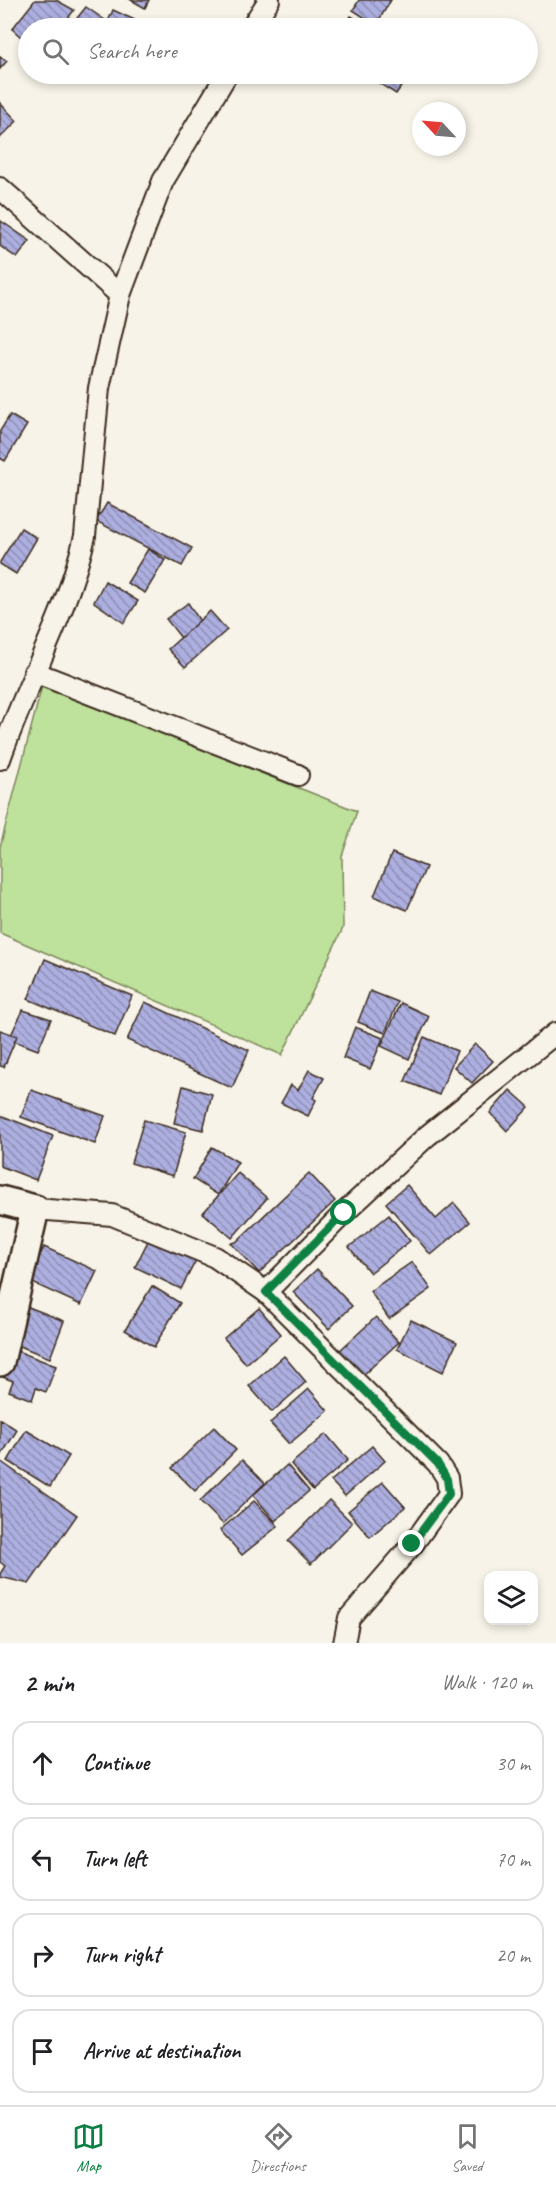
<!DOCTYPE html>
<html lang="en">
<head>
<meta charset="utf-8">
<style>
  :root { --surface:#fff; --page:#f6f6f6; --text:#202124; --muted:#757577; --line:#e0e0e0; --accent:#0b8043 }
  body { margin:0; font-family:Caveat,sans-serif; background:var(--page); color:var(--text) }
  .controls { position:absolute; right:18px; bottom:18px; display:grid; overflow:hidden; border-radius:12px; box-shadow:0 3px 9px #0003 }
  .controls button { width:54px; height:54px; display:grid; place-items:center; padding:0; border:0; border-bottom:2px solid var(--line); background:var(--surface); color:var(--text); font:30px sans-serif }
  .compass { position:absolute; left:412px; top:102px; width:54px; height:54px; border-radius:50%; background:var(--surface); box-shadow:0 3px 9px #0003; rotate:296deg }
  .stop { position:absolute; width:18px; height:18px; margin:-14px; border:4px solid #0b8043; border-radius:50%; background:#fff }
  .stop.end { background:#0b8043; border-color:#fff; box-shadow:0 2px 6px #0008 }
  .list { margin:0; padding:0; list-style:none }
  h2 { display:flex; justify-content:space-between; align-items:center; height:78px; margin:0; padding:0 24px; font-size:26px }
  h2 small { font-size:20px; font-weight:400; color:var(--muted) }
  .list li { display:grid; grid-template-columns:39px 1fr auto; gap:18px; align-items:center; box-sizing:border-box; height:84px; margin:0 12px 12px; padding:0 12px; border:2px solid var(--line); border-radius:18px }
  .list b { display:block; font-size:22px; white-space:nowrap }
  .list em { font-size:20px; font-style:normal; color:var(--muted) }
  .icon { flex:none; width:33px; height:33px; fill:none; stroke:currentColor; stroke-width:2; stroke-linecap:round; stroke-linejoin:round }
  .map { position:relative; flex:none; width:556px; height:1643px; overflow:hidden }
  .search { position:absolute; background:var(--surface); box-shadow:0 3px 9px #0003; left:18px; right:18px; top:18px; height:66px; display:flex; align-items:center; gap:15px; box-sizing:border-box; padding:0 21px; border-radius:33px; color:var(--muted); font-size:22px }
  .sheet { height:462px; background:var(--surface) }
  nav { display:flex; justify-content:space-around; align-items:center; box-sizing:border-box; height:84px; border-top:2px solid var(--line); background:var(--surface); font-size:16px; color:var(--muted) }
  nav a { display:grid; justify-items:center; gap:3px }
  nav .on { color:var(--accent) }
  .map>svg:first-child { display:block }
  .garden { fill:#bee19b; stroke:#7c865c; stroke-width:1.5 }
  .building { fill:url(#building-back-hatch); stroke:#3b2a1e; stroke-width:1.5 }
  .lines { fill:none; stroke-linecap:round; stroke-linejoin:round }
  .street-casing { stroke:#3b2a1e; stroke-width:24 }
  .secondary-casing { stroke:#3b2a1e; stroke-width:32 }
  .street { stroke:#f7f3e8; stroke-width:20 }
  .secondary { stroke:#f7f3e8; stroke-width:27 }
  .route { stroke:#0b8043; stroke-width:8 }
</style>
</head>
<body>
<div class="map">
<svg width="556" height="1643" viewBox="0 0 556 1643">
  <defs>
    <pattern id="building-back-hatch" width="6" height="6" patternUnits="userSpaceOnUse" patternTransform="scale(1.5)"><rect width="6" height="6" fill="#adafe0"/><path d="M-1 5l2 2M0 0l6 6M5-1l2 2" fill="none" stroke="#8e8fb5"/></pattern>
  </defs>
  <rect width="100%" height="100%" fill="#f7f3e8"/>
  <filter id="ink" filterUnits="userSpaceOnUse"><feTurbulence type="fractalNoise" baseFrequency=".0167" numOctaves="2"/><feDisplacementMap in="SourceGraphic" scale="12" xChannelSelector="R" yChannelSelector="G"/><feConvolveMatrix kernelMatrix="1 2 1 2 8 2 1 2 1" color-interpolation-filters="sRGB"/></filter>
  <g filter="url(#ink)">
    <!-- garden -->
    <path class="garden" d="M42,686L357,811L342,856L343,928L282,1055L0,933V847Z"/>
    <!-- building -->
    <g class="building">
      <path d="M35,0H56L74,10L61,28H28V43L12,29Z"/>
      <path d="M131,0H149L145,8Z"/>
      <path d="M359,0H391L376,25L353,10Z"/>
      <path d="M86,7L105,20L97,28H69Z"/>
      <path d="M113,10L152,28H111L106,26Z"/>
      <path d="M351,16L362,23L370,28H343Z"/>
      <path d="M0,57L7,61L0,69Z"/>
      <path d="M46,74H62L56,81Z"/>
      <path d="M378,74H410L396,94L374,80Z"/>
      <path d="M0,103L17,121L0,138Z"/>
      <path d="M1,221L30,241L17,258L0,246Z"/>
      <path d="M10,415L27,425L5,461L0,458V431Z"/>
      <path d="M107,503L192,548L182,566L96,521Z"/>
      <path d="M21,528L37,538L16,574L0,564V562Z"/>
      <path d="M148,549L165,560L145,593L127,583Z"/>
      <path d="M105,581L138,601L124,623L94,602Z"/>
      <path d="M188,603L200,621L181,638L166,619Z"/>
      <path d="M210,611L227,630L185,667L168,649Z"/>
      <path d="M392,853L426,867L407,910L374,896Z"/>
      <path d="M45,959L132,996L115,1036L28,999Z"/>
      <path d="M370,991L398,1002L385,1033L358,1022Z"/>
      <path d="M145,1002L249,1050L232,1088L127,1040Z"/>
      <path d="M401,1003L429,1016L409,1059L381,1046Z"/>
      <path d="M23,1010L51,1019L38,1050L9,1039Z"/>
      <path d="M355,1027L383,1038L370,1069L343,1058Z"/>
      <path d="M0,1030L17,1036L4,1067L0,1066Z"/>
      <path d="M424,1037L457,1051L439,1095L405,1081Z"/>
      <path d="M475,1044L493,1061L472,1083L454,1067Z"/>
      <path d="M309,1070L324,1078L313,1098L316,1100L308,1116L281,1103L291,1085L298,1090Z"/>
      <path d="M183,1086L212,1094L203,1130L174,1123Z"/>
      <path d="M31,1090L105,1116L95,1144L21,1117Z"/>
      <path d="M510,1090L529,1107L507,1131L490,1113Z"/>
      <path d="M0,1115L53,1136L36,1180L0,1166Z"/>
      <path d="M144,1120L186,1132L173,1176L131,1163Z"/>
      <path d="M212,1147L238,1162L218,1195L193,1179Z"/>
      <path d="M238,1173L267,1198L232,1238L203,1213Z"/>
      <path d="M309,1173L335,1201L259,1273L231,1243L236,1242Z"/>
      <path d="M407,1185L436,1219L454,1203L470,1222L431,1255L386,1203Z"/>
      <path d="M389,1215L410,1241L370,1273L349,1247Z"/>
      <path d="M150,1237L196,1260L181,1289L135,1267Z"/>
      <path d="M44,1247L97,1271L81,1305L28,1281Z"/>
      <path d="M412,1262L431,1289L389,1319L370,1291Z"/>
      <path d="M317,1269L352,1306L329,1329L293,1292Z"/>
      <path d="M152,1286L180,1303L154,1347L125,1330Z"/>
      <path d="M26,1306L64,1321L50,1358L12,1343Z"/>
      <path d="M259,1308L281,1334L246,1364L224,1338Z"/>
      <path d="M376,1317L399,1342L361,1377L338,1352Z"/>
      <path d="M411,1320L457,1342L443,1372L397,1349Z"/>
      <path d="M12,1349L56,1366L46,1392L36,1388L32,1400L9,1391L13,1381L0,1376Z"/>
      <path d="M284,1356L306,1382L272,1412L249,1386Z"/>
      <path d="M309,1389L328,1411L289,1444L270,1423Z"/>
      <path d="M0,1419L17,1430L1,1456L0,1455Z"/>
      <path d="M214,1427L236,1450L195,1491L172,1468Z"/>
      <path d="M26,1430L69,1456L50,1487L8,1461Z"/>
      <path d="M326,1434L348,1460L313,1490L291,1464Z"/>
      <path d="M372,1446L385,1461L345,1496L331,1481Z"/>
      <path d="M242,1460L265,1483L223,1524L200,1501Z"/>
      <path d="M0,1461L77,1515L29,1584L0,1577V1574L5,1566L0,1562Z"/>
      <path d="M287,1465L309,1491L275,1521L253,1495Z"/>
      <path d="M383,1482L405,1507L370,1537L348,1511Z"/>
      <path d="M329,1500L352,1523L311,1564L288,1541Z"/>
      <path d="M254,1501L278,1526L242,1555L220,1530Z"/>
    </g>
    <g class="lines">
      <defs>
        <g id="street">
          <path d="M251,28L269,0"/>
          <path d="M0,188L120,295"/>
          <path d="M34,672L298,775"/>
          <path d="M0,759C26,684 67,614 85,536L99,388L120,295L163,181L227,74"/>
          <path d="M35,1209L112,1215L215,1257L266,1292L438,1464L447,1478L449,1494L413,1544L349,1618L344,1643"/>
          <path d="M266,1292L344,1213L427,1136L556,1033"/>
        </g>
        <path id="secondary" d="M0,1200L35,1209L0,1362"/>
      </defs>
      <!-- street casing -->
      <use href="#street" class="street-casing"/>
      <!-- secondary casing -->
      <use href="#secondary" class="secondary-casing"/>
      <!-- street -->
      <use href="#street" class="street"/>
      <!-- secondary -->
      <use href="#secondary" class="secondary"/>
    </g>
  </g>
  <g class="lines" filter="url(#ink)">
    <!-- route -->
    <path class="route" d="M344,1213L266,1292L438,1464L447,1479L449,1494L412,1544"/>
  </g>
</svg>
<div class="controls">
<button><svg class="icon" aria-label="layers" viewBox="0 0 24 24"><path d="M12 4l9 5-9 5-9-5zM3 14l9 5 9-5"/></svg></button>
</div>
<svg class="compass" viewBox="-18 -18 36 36"><path d="M0-13l5 13h-10z" fill="#e53935"/><path d="M0 13l5-13h-10z" fill="#757577"/></svg>
<div class="stop" style="left:344px;top:1213px"></div>
<div class="stop end" style="left:412px;top:1544px"></div>
<div class="search"><svg class="icon" aria-label="search" viewBox="0 0 24 24"><circle cx="10" cy="10" r="6"/><path d="M15 15l6 6"/></svg>Search here</div>
</div>
<section class="sheet">
<h2>2 min<small>Walk · 120 m</small></h2>
<ul class="list">
<li><svg class="icon" aria-label="ahead" viewBox="0 0 24 24"><path d="M12 20V5M6 11l6-6 6 6"/></svg><div><b>Continue</b></div><em>30 m</em></li>
<li><svg class="icon" aria-label="left" viewBox="0 0 24 24"><path d="M17 20v-9H6M10 6l-5 5 5 5"/></svg><div><b>Turn left</b></div><em>70 m</em></li>
<li><svg class="icon" aria-label="right" viewBox="0 0 24 24"><path d="M7 20v-9h11M14 6l5 5-5 5"/></svg><div><b>Turn right</b></div><em>20 m</em></li>
<li><svg class="icon" aria-label="arrive" viewBox="0 0 24 24"><path d="M6 21V4h12l-3 4 3 4H6"/></svg><div><b>Arrive at destination</b></div></li>
</ul>
</section>
<nav>
<a class="on"><svg class="icon" aria-label="map" viewBox="0 0 24 24"><path d="M3 6l6-2 6 2 6-2v14l-6 2-6-2-6 2zM9 4v14M15 6v14"/></svg>Map</a>
<a><svg class="icon" aria-label="directions" viewBox="0 0 24 24"><path d="M12 3l9 9-9 9-9-9zM9 14v-3h6M13 9l2 2-2 2"/></svg>Directions</a>
<a><svg class="icon" aria-label="saved" viewBox="0 0 24 24"><path d="M7 4h10v16l-5-4-5 4z"/></svg>Saved</a>
</nav>
</body>
</html>
